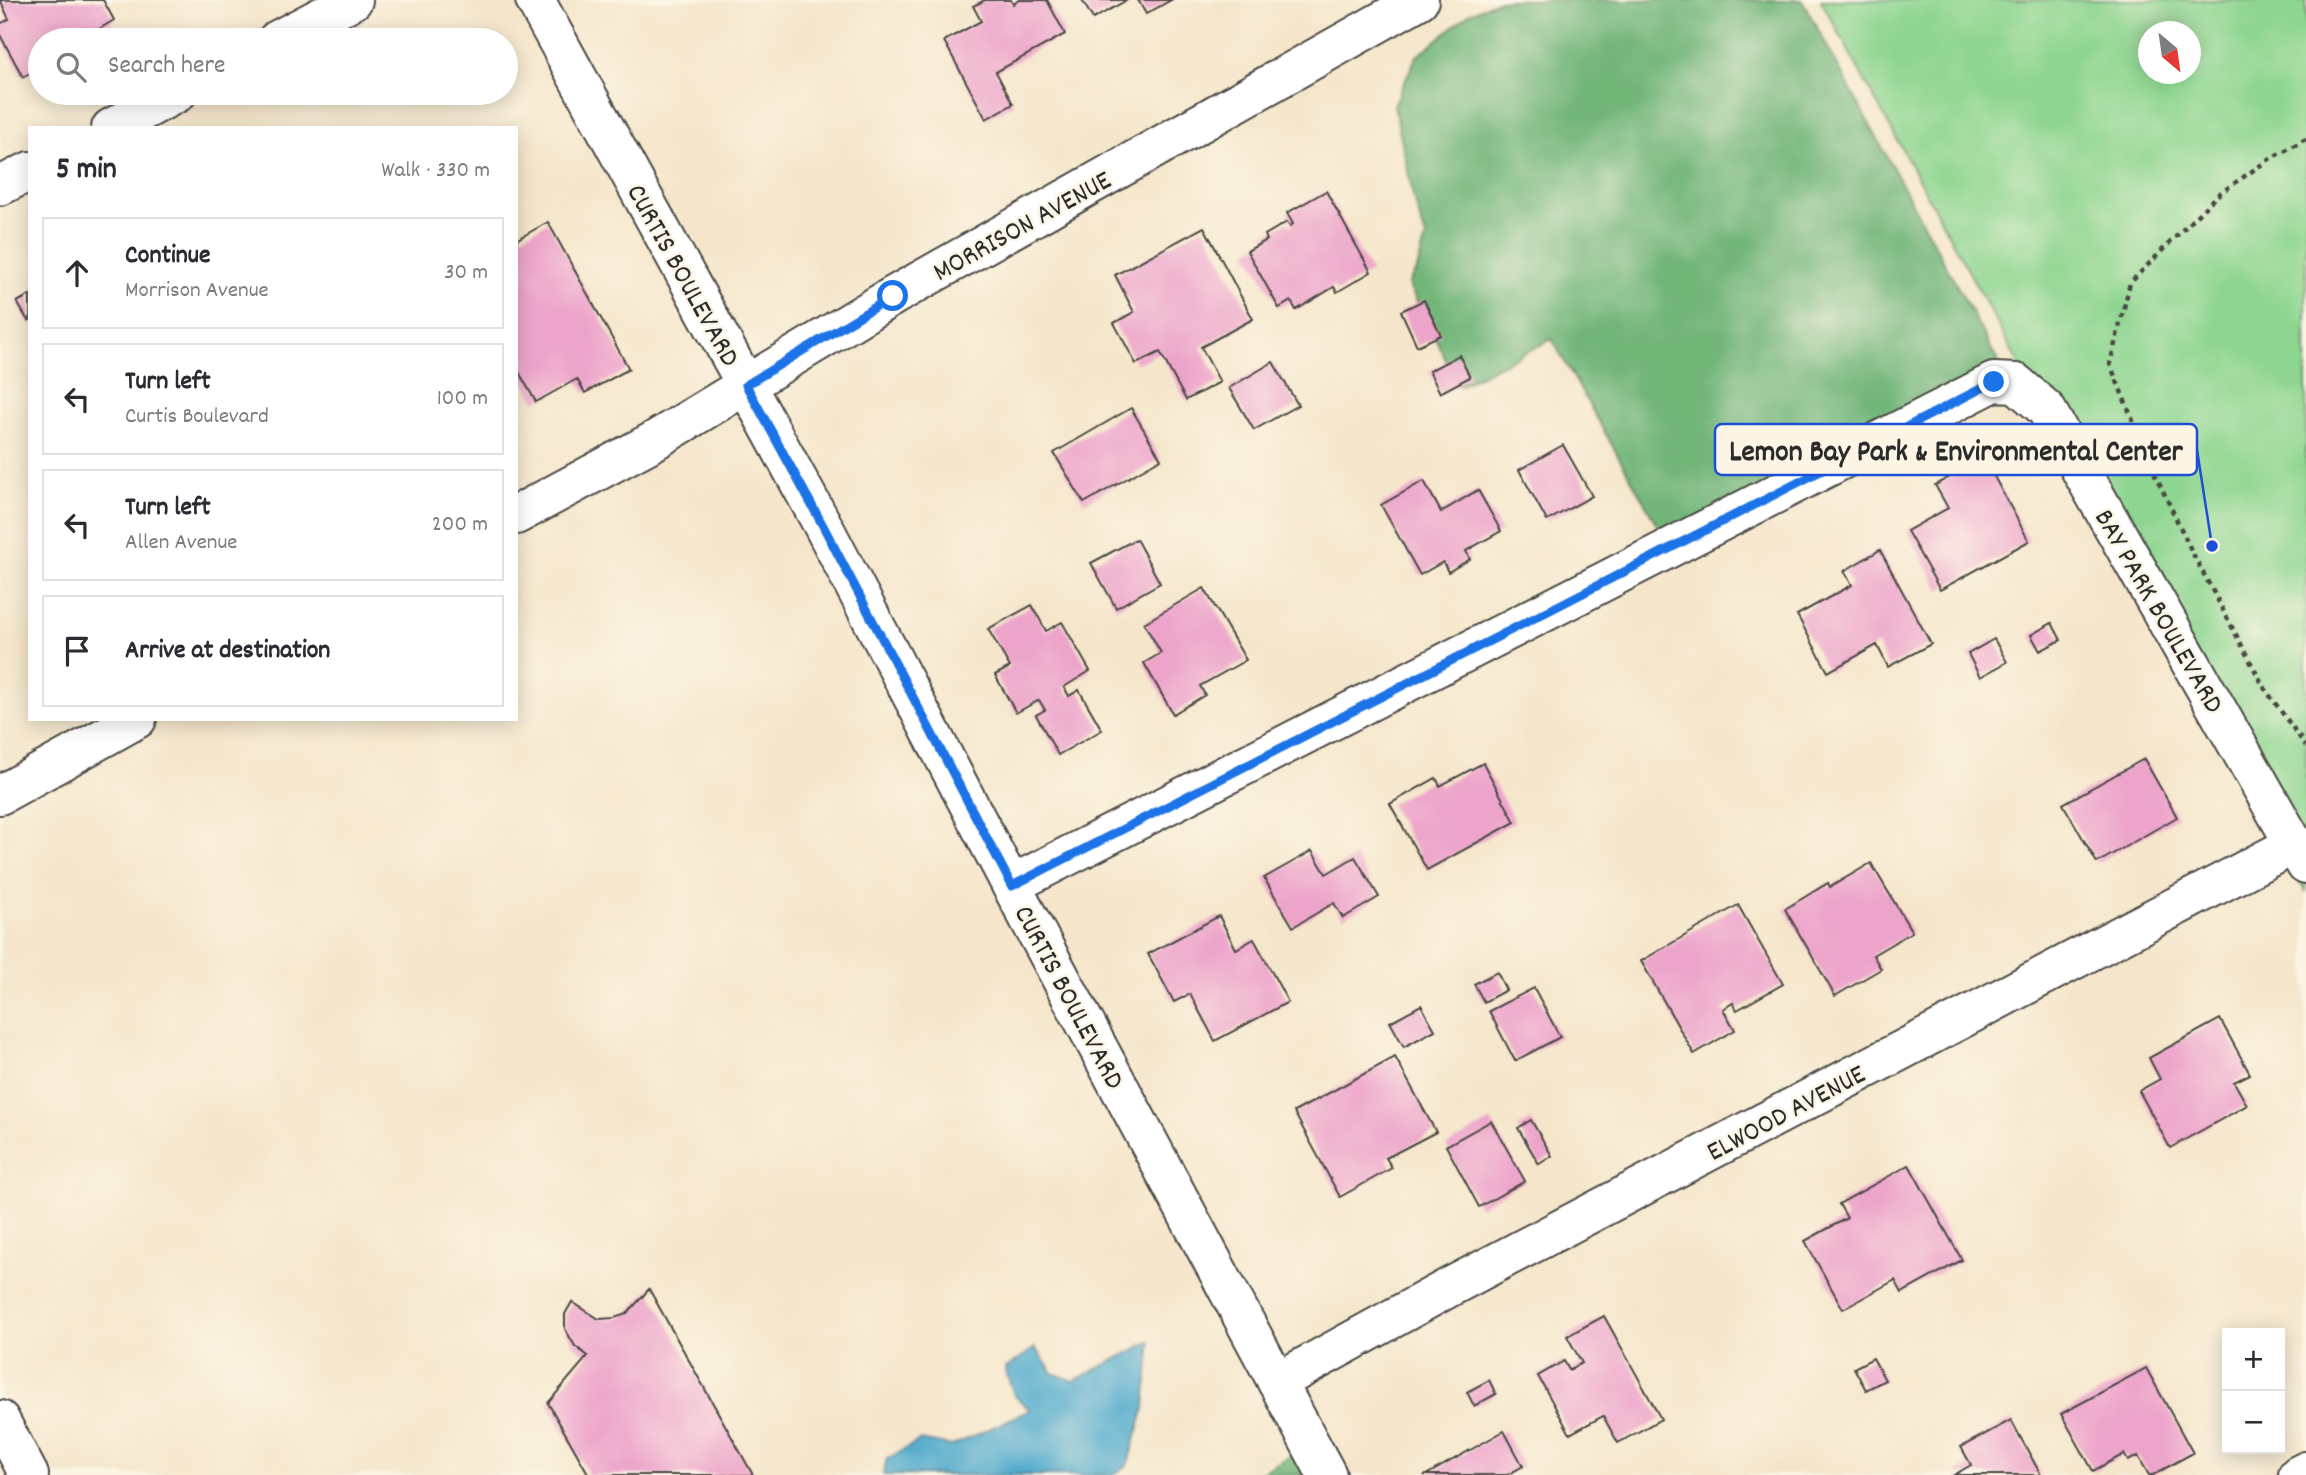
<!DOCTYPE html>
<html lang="en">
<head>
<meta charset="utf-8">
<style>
  :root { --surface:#fff; --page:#f2f2f3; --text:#2b2b33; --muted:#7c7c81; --line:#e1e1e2 }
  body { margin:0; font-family:Dekko,sans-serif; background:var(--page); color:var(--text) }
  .controls { position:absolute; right:21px; bottom:21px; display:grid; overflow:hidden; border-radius:0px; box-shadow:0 4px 18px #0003 }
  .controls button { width:63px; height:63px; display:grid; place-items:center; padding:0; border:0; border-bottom:2px solid var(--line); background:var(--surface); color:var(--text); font:35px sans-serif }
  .compass { position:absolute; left:2138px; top:21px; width:63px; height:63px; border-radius:50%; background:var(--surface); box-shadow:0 4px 18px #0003; rotate:151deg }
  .stop { position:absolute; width:21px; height:21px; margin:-16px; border:5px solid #1a73e8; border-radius:50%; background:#fff }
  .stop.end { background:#1a73e8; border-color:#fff; box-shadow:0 2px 7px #0008 }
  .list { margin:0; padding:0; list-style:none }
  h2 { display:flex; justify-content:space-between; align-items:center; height:91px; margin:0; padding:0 28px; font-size:30px }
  h2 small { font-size:23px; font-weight:400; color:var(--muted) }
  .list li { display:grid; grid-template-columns:46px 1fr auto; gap:21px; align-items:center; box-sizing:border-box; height:112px; margin:0 14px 14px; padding:0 14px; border:2px solid var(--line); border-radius:0px }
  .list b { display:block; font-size:26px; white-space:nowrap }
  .list p { margin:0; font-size:23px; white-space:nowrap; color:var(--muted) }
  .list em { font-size:23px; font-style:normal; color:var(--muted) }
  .icon { flex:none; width:38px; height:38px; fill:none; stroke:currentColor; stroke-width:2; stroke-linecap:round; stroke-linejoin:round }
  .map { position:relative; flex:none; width:2306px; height:1475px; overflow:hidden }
  .search { position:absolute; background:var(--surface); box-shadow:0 4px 18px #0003; left:28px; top:28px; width:490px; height:77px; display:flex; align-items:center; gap:18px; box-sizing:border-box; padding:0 24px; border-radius:38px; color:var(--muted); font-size:26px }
  .panel { position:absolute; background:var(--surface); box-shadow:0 4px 18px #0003; left:28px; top:126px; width:490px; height:595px; border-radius:0px }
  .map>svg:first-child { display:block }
  .green { fill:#8dd590; stroke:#5c805e; stroke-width:2; fill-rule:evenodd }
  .forest { fill:#72b67a; stroke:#4e7052; stroke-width:2 }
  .water { fill:#4da9cc; stroke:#3c6a7c; stroke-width:2 }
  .building { fill:#eda4cb }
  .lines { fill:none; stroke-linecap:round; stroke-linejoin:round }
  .minor-casing { stroke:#494743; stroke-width:42 }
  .path { stroke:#494743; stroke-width:4.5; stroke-dasharray:5 5; stroke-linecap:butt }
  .minor { stroke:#fff; stroke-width:38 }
  .route { stroke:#1a73e8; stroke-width:9 }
  .labels { text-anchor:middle; stroke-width:5; stroke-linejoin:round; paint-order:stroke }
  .street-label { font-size:28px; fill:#2b2b2b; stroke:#fcf5e5 }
  .leader { fill:none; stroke:#1d4ed8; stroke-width:2.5 }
  .callout-dot { fill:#1d4ed8; stroke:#fcf5e5; stroke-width:2.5 }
  .callout { fill:#fcf5e5; stroke:#1d4ed8; stroke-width:2.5 }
  .callout-label { font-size:30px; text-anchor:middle; font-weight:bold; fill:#2b2b2b }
</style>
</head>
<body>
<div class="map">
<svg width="2306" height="1475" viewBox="0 0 2306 1475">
  <rect width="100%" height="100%" fill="#fcf5e5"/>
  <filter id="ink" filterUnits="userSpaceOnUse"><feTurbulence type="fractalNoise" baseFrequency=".0143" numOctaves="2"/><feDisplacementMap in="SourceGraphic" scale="14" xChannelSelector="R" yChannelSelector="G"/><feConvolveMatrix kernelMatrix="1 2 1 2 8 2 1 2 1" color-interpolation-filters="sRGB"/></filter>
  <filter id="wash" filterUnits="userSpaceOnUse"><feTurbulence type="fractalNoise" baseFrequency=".00686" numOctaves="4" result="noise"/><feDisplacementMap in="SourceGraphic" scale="28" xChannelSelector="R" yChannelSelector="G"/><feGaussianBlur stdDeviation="1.57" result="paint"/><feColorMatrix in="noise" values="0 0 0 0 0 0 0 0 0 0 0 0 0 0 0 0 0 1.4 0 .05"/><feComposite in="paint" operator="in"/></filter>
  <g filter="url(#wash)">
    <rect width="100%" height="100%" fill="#f5e6cb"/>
    <!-- green -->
    <path class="green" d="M1821,0H2306V892ZM2148,32H2190V74H2148Z"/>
    <!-- forest -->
    <g class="forest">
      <path d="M1500,0H1802L2002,369L1672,551L1552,339L1459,386L1408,284L1417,269L1426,237L1414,200L1394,105L1416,57L1470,13Z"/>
      <path d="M1294,1454L1305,1475H1257Z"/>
    </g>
    <!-- water -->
    <path class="water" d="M1151,1341L1145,1408L1127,1466L1112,1475H883L887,1459L921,1440L952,1446L1030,1410L1014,1395L1005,1369L1035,1348L1053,1373L1074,1381Z"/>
    <g id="blocks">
      <!-- building -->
      <g class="building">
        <path d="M0,0H103L114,20L81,40H40V67L23,77L0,35V24L9,19Z"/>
        <path d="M985,0H1011L1013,4L1019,0H1047L1065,34L996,72L1013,104L986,119L944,41L981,21L973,6Z"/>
        <path d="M1082,0H1127L1093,19Z"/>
        <path d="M1138,0H1171L1146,14Z"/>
        <path d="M1326,191L1371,272L1337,292L1334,287L1296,310L1291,301L1279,308L1247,251L1267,240L1265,235L1287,222L1290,226L1293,224L1287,213Z"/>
        <path d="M548,222L629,369L585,393L577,379L536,402L516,367V240Z"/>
        <path d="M1204,227L1253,319L1201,347L1220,382L1186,400L1160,352L1136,364L1114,323L1134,312L1115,275Z"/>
        <path d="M30,295V320L28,321L17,302Z"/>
        <path d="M1424,300L1441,335L1417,346L1401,311Z"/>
        <path d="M1459,355L1470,377L1440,393L1429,371Z"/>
        <path d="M1273,362L1298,405L1254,430L1229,388Z"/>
        <path d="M1131,408L1161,459L1084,503L1054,453Z"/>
        <path d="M1563,445L1592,496L1547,521L1519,470Z"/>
        <path d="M1984,458L2029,541L1940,590L1907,531L1948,508L1935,485Z"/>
        <path d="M1424,481L1441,512L1478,490L1501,531L1466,551L1470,559L1448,572L1443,562L1420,575L1381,505Z"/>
        <path d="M1136,539L1160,583L1116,608L1091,563Z"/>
        <path d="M1880,550L1931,644L1888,667L1877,645L1828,672L1797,615L1852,585L1844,571Z"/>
        <path d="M1204,588L1246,660L1200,686L1205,695L1173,714L1144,663L1161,653L1144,623Z"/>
        <path d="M1032,605L1046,631L1062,622L1090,671L1064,687L1069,696L1079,690L1102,730L1058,755L1036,715L1045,710L1039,700L1016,713L995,675L1010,667L988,629Z"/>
        <path d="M2052,623L2061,640L2040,651L2031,635Z"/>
        <path d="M1994,639L2007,662L1980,677L1968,654Z"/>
        <path d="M2144,759L2177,817L2097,863L2063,804Z"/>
        <path d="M1483,763L1515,822L1427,870L1390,804L1436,778L1440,786Z"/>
        <path d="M1312,851L1326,874L1355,857L1379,897L1343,918L1334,903L1293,927L1264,878Z"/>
        <path d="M1871,863L1912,932L1873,955L1881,969L1835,996L1785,909L1828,883L1830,887Z"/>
        <path d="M1738,905L1783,984L1737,1010L1733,1003L1723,1009L1735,1030L1694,1054L1641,961Z"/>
        <path d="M1219,916L1236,949L1254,939L1288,1002L1215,1041L1190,994L1174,1002L1148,954Z"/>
        <path d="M1497,972L1506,990L1484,1002L1474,984Z"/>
        <path d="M1534,988L1560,1037L1515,1061L1489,1011Z"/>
        <path d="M1421,1005L1435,1030L1404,1047L1390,1022Z"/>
        <path d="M2220,1019L2250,1074L2234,1082L2247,1105L2170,1148L2139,1091L2160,1079L2149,1058Z"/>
        <path d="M1395,1057L1436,1132L1386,1158L1392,1168L1340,1197L1294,1112Z"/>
        <path d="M1531,1120L1552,1156L1539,1164L1518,1128Z"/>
        <path d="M1491,1121L1525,1181L1479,1207L1446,1146Z"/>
        <path d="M1909,1165L1962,1260L1902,1293L1895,1280L1843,1309L1805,1241L1847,1218L1839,1204Z"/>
        <path d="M649,1289L753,1475H589L548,1403L588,1356L575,1346L565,1329V1314L572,1302L599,1319L614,1318L627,1314Z"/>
        <path d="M1604,1316L1661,1419L1618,1443L1603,1416L1570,1434L1538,1376L1564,1361L1569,1370L1582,1363L1567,1336Z"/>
        <path d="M1873,1358L1885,1380L1866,1390L1854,1368Z"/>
        <path d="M2146,1368L2193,1453L2153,1475H2149L2138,1456L2128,1461L2124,1454L2093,1471L2061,1414Z"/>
        <path d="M1489,1380L1496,1394L1474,1406L1467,1392Z"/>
        <path d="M2011,1420L2041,1475H1954L1971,1465L1961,1447Z"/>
        <path d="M1504,1431L1523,1466L1507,1475H1426Z"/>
      </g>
    </g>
  </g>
  <g filter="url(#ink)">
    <use href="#blocks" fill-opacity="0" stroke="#494743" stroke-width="2"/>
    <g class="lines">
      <defs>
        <g id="minor">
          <path d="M535,0L821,522L1011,885L1327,1475"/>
          <path d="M277,40L353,0"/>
          <path d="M111,128L177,93"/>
          <path d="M0,186L30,171"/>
          <path d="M516,515L652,442L893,296L1419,0"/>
          <path d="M0,795L137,719"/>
          <path d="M1011,885L1994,382L2016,383L2046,409L2306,865"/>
          <path d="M1277,1382L1448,1288L2295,844"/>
          <path d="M0,1420L29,1475"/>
          <path d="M2298,1475L2306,1471"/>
        </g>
      </defs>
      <!-- minor casing -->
      <use href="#minor" class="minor-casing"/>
      <!-- path -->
      <path class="path" d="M2306,139L2271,158L2216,196L2130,283L2110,364L2153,470L2192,552L2265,689L2306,746"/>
      <!-- minor -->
      <use href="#minor" class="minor"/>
    </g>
  </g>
  <g class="lines" filter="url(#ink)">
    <!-- route -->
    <path class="route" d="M893,296L746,385L821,522L1012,886L1994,382"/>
  </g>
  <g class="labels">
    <!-- street labels -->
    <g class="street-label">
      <text transform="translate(1021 224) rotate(-29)" y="10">MORRISON AVENUE</text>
      <text transform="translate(685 274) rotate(61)" y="10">CURTIS BOULEVARD</text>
      <text transform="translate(2161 610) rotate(60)" y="10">BAY PARK BOULEVARD</text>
      <text transform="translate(1071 996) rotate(62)" y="10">CURTIS BOULEVARD</text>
      <text transform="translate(1785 1111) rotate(-28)" y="10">ELWOOD AVENUE</text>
    </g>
  </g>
  <!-- callouts -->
  <path class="leader" d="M2212 546L2197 450"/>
  <circle class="callout-dot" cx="2212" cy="546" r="7"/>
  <rect class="callout" x="1715" y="424" width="482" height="51" rx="7"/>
  <g class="callout-label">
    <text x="1956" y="460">Lemon Bay Park &amp; Environmental Center</text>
  </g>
</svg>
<div class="controls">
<button>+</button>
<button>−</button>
</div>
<svg class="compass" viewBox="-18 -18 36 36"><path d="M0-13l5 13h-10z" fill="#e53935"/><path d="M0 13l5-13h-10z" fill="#7c7c81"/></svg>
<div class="stop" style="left:893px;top:296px"></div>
<div class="stop end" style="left:1994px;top:382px"></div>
<div class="search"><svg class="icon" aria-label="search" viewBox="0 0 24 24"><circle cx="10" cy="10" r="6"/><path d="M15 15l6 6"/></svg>Search here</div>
<section class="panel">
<h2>5 min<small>Walk · 330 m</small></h2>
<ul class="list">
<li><svg class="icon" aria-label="ahead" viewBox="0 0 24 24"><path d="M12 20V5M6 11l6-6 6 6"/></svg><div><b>Continue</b><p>Morrison Avenue</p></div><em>30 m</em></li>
<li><svg class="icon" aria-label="left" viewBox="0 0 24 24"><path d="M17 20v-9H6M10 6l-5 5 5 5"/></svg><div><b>Turn left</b><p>Curtis Boulevard</p></div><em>100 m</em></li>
<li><svg class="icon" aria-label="left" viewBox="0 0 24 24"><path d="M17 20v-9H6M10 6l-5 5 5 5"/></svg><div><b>Turn left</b><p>Allen Avenue</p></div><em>200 m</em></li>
<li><svg class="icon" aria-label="arrive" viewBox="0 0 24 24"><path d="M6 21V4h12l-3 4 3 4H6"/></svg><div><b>Arrive at destination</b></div></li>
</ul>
</section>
</div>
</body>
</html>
